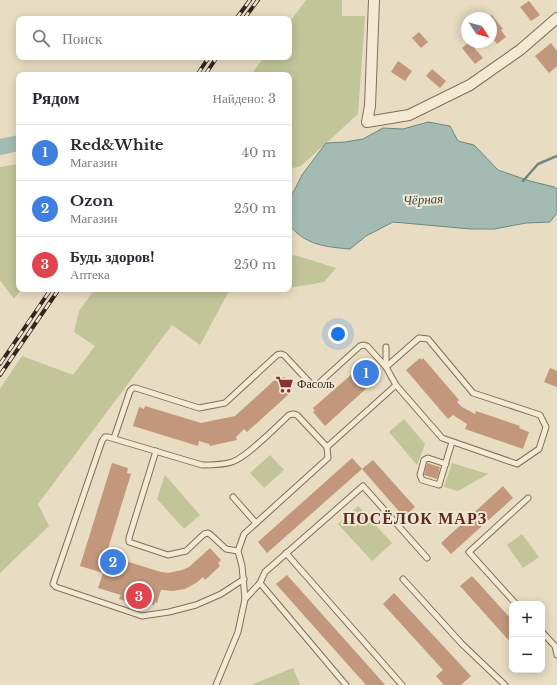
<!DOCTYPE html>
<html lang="ru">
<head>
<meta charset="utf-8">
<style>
  :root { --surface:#fff; --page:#f2f2f3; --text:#2b2b33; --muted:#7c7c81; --line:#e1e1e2; --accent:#b45309 }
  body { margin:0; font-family:"Libre Baskerville",serif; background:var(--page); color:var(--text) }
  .controls { position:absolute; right:12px; bottom:12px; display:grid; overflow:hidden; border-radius:8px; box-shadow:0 2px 10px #0003 }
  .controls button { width:36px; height:36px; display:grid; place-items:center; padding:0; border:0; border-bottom:1px solid var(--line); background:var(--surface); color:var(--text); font:20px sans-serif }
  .compass { position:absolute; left:461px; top:12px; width:36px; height:36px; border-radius:50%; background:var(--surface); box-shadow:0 2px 10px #0003; rotate:126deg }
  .you { position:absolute; left:338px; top:334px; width:14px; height:14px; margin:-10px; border:3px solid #fff; border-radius:50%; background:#1a73e8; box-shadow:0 0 0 6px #1a73e833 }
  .badge { display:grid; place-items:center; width:26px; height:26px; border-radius:50%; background:var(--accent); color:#fff; font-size:13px; font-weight:700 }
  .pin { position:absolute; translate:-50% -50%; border:2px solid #fff; box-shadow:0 1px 4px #0006 }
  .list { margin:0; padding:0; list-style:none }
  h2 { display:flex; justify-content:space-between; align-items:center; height:52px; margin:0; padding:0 16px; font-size:17px }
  h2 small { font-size:13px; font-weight:400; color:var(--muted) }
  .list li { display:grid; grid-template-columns:26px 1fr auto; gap:12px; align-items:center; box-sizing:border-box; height:56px; padding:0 16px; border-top:1px solid var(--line) }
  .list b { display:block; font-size:15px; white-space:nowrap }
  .list p { margin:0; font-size:13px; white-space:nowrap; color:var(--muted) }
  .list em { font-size:13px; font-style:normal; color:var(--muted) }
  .icon { flex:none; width:22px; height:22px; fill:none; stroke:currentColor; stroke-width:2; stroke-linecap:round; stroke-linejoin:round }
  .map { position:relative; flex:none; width:557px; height:685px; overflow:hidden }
  .search { position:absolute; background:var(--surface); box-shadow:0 2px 10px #0003; left:16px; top:16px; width:276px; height:44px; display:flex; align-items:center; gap:10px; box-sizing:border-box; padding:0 14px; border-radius:8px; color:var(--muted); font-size:15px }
  .panel { position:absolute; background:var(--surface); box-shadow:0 2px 10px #0003; left:16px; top:72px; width:276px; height:220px; border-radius:8px }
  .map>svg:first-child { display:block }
  .green { fill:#c1c598 }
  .water { fill:#a4bbb4; stroke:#6c8880 }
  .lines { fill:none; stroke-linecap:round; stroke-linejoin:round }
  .stream { stroke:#6c8880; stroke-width:2.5 }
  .river { stroke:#a4bbb4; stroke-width:16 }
  .building { fill:#c2977c }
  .service-casing { stroke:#806e5b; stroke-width:7 }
  .minor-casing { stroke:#806e5b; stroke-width:12 }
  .service { stroke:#f4ead4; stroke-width:5 }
  .minor { stroke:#f4ead4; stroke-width:10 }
  .rail-casing { stroke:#32271e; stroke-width:4 }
  .rail { stroke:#f1e6d1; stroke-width:2.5; stroke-dasharray:8; stroke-linecap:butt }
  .labels { text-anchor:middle; stroke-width:4; stroke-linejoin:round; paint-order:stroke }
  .poi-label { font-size:12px; fill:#32271e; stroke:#f1e6d1; text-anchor:start }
  .water-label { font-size:13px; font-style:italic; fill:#2f504d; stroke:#f1e6d1 }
  .district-label { font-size:16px; font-weight:bold; letter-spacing:1px; fill:#592c22; stroke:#f1e6d1 }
</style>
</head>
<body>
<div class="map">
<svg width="557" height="685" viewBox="0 0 557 685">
  <rect width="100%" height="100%" fill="#e8dcc2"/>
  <!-- green -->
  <g class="green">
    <path d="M306,0H342V16H365L358,114L301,166L289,169V75H251L264,57H289V23Z"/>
    <path d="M19,164V289H21L14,299L0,280V167Z"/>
    <path d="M289,255L298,256L336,268L324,282L289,288Z"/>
    <path d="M95,289H230L200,345L172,325L38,504L49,526L0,573V389L22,356L73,375L95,346L74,332L79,311Z"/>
    <path d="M404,419L425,444L417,465L389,432Z"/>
    <path d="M270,455L284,470L264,488L250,473Z"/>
    <path d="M452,463L488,474L458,491L444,487Z"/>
    <path d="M165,475L200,515L184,529L157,499Z"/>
    <path d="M358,506L392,543L372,561L338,524Z"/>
    <path d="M522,534L539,557L523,568L507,545Z"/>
    <path d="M293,668L300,685H251Z"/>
  </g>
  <!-- water -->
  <path class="water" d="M428,122L450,126L458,141L474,145L498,170L530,181L554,187L557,189V213L550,222L526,223L494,229H471L393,222L366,236L350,249C326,247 304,245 289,224V197L294,191L302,175L326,143L345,142L363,139L383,128L403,129Z"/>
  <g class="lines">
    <!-- stream -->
    <path class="stream" d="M523,181L538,164L557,156"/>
    <!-- river -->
    <path class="river" d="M0,147L19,143"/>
  </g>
  <!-- building -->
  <g class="building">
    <path d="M529,1L540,15L531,21L520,7Z"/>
    <path d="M491,14L503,29L501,30L506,37L497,44L491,36Z"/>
    <path d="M419,32L428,42L421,48L412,38Z"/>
    <path d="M469,42L483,58L475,64L462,48Z"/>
    <path d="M551,43L557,51V66L549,73L535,56Z"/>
    <path d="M398,61L412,71L405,81L391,72Z"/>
    <path d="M432,69L446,81L440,88L426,76Z"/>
    <path d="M420,358L421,360L423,358L459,400L457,402L462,407L475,414L476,411L520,426L519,428L529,432L523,449L465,429L467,424L453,415L448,419L406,370Z"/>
    <path d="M360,367L363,371L365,369L374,379L368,384L370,385L325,426L313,412L315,411L313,408Z"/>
    <path d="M550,368L557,371V387L544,382Z"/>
    <path d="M279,376L282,378L284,377L293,387L287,392L289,394L247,432L244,429L236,437L237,440L210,446L209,444L199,441L198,446L133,426L139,407L144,409L145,406L201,423L235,416Z"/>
    <path d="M352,458L362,469L267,553L258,542Z"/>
    <path d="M373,460L415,507L404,517L362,469Z"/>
    <path d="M112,463L128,468L127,473L131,474L106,555L161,572L168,573L182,570L189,567L210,548L221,560L218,563L220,566L205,580L203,577L196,583L185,589L173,591L161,590L157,603L155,602L154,605L134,599L133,603L119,599L121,595L98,588L103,573L80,566Z"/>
    <path d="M427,463L440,467L437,479L424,475Z"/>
    <path d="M503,486L513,498L451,554L441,543Z"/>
    <path d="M287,575L371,669L385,685H366L276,584Z"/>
    <path d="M472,576L512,620V644L460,586Z"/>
    <path d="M394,593L471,676L461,685H444L436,676L443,670L383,604Z"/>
  </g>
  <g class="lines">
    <defs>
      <g id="service">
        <path d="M386,367V347"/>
        <path d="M114,438L130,391L133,388H136L199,408L225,403L277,355L281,354L284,355L311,384L314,385L318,384L360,346L364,345L367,346L386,367L396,385L442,438L517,464L539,449L546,427L540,415L473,393L428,339L419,338L386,367"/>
        <path d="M156,451L129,538V542L168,555L186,551L204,534L208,533L211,535L226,549L238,551"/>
        <path d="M446,464L428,458L424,460L420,475L422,480L439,485L452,442"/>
        <path d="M233,497L256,523"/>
        <path d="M286,553L402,685"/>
        <path d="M244,579L221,594L196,605L169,612L142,616L56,587L53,584L102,441L105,437H108L202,465C212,465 223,465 232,462C247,457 276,427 289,415L293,414L297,415L327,447"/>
        <path d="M403,579L462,644L505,685"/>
        <path d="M260,583L346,685"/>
        <path d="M245,599L260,583L265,572L363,486L427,558"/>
        <path d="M516,604L469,552L528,498"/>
        <path d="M542,632L555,646L557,655"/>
        <path d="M216,685L238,632L245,599L242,566L238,551L244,534L328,458L327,447L396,385"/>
      </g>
      <path id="minor" d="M374,0L370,106L367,122L409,115L470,85L520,50L557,18"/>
    </defs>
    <!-- service casing -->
    <use href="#service" class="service-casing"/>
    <!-- minor casing -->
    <use href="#minor" class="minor-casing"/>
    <!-- service -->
    <use href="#service" class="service"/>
    <!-- minor -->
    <use href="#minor" class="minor"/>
    <defs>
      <g id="rail">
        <path d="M236,19L250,0"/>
        <path d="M244,19L258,0"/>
        <path d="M197,75L209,57"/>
        <path d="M205,75L217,57"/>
        <path d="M0,364L51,289"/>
        <path d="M0,375L59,289"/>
      </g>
    </defs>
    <!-- rail casing -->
    <use href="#rail" class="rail-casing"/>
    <!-- rail -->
    <use href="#rail" class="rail"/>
  </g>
  <!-- icons -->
  <defs>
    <symbol id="supermarket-bare" viewBox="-9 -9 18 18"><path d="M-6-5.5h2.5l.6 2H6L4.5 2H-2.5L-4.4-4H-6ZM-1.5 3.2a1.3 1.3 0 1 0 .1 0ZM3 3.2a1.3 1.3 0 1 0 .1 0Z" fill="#883236" stroke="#f1e6d1" stroke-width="2.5" paint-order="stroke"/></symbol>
  </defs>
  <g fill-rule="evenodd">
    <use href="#supermarket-bare" x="272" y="372" width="25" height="25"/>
  </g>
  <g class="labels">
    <!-- poi labels -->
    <g class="poi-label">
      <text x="297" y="388">Фасоль</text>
    </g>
    <!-- water labels -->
    <g class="water-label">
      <text transform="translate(423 199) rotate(-3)" y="5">Чёрная</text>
    </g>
    <!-- district labels -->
    <g class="district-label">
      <text x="415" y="524">ПОСЁЛОК МАРЗ</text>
    </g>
  </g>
</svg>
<div class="controls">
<button>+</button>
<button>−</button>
</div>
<svg class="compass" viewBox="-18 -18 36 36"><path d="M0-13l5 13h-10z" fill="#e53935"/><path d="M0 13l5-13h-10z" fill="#7c7c81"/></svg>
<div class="you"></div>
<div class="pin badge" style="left:366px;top:373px;background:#3f7fe0">1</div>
<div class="pin badge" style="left:113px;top:562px;background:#3f7fe0">2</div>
<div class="pin badge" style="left:139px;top:596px;background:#e0444e">3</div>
<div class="search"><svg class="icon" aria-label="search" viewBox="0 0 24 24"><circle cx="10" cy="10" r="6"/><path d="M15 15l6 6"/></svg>Поиск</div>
<section class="panel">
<h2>Рядом<small>Найдено: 3</small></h2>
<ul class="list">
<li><span class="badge" style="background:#3f7fe0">1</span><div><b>Red&amp;White</b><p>Магазин</p></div><em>40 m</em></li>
<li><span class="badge" style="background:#3f7fe0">2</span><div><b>Ozon</b><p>Магазин</p></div><em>250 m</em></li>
<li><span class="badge" style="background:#e0444e">3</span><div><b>Будь здоров!</b><p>Аптека</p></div><em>250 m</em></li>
</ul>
</section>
</div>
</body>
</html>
